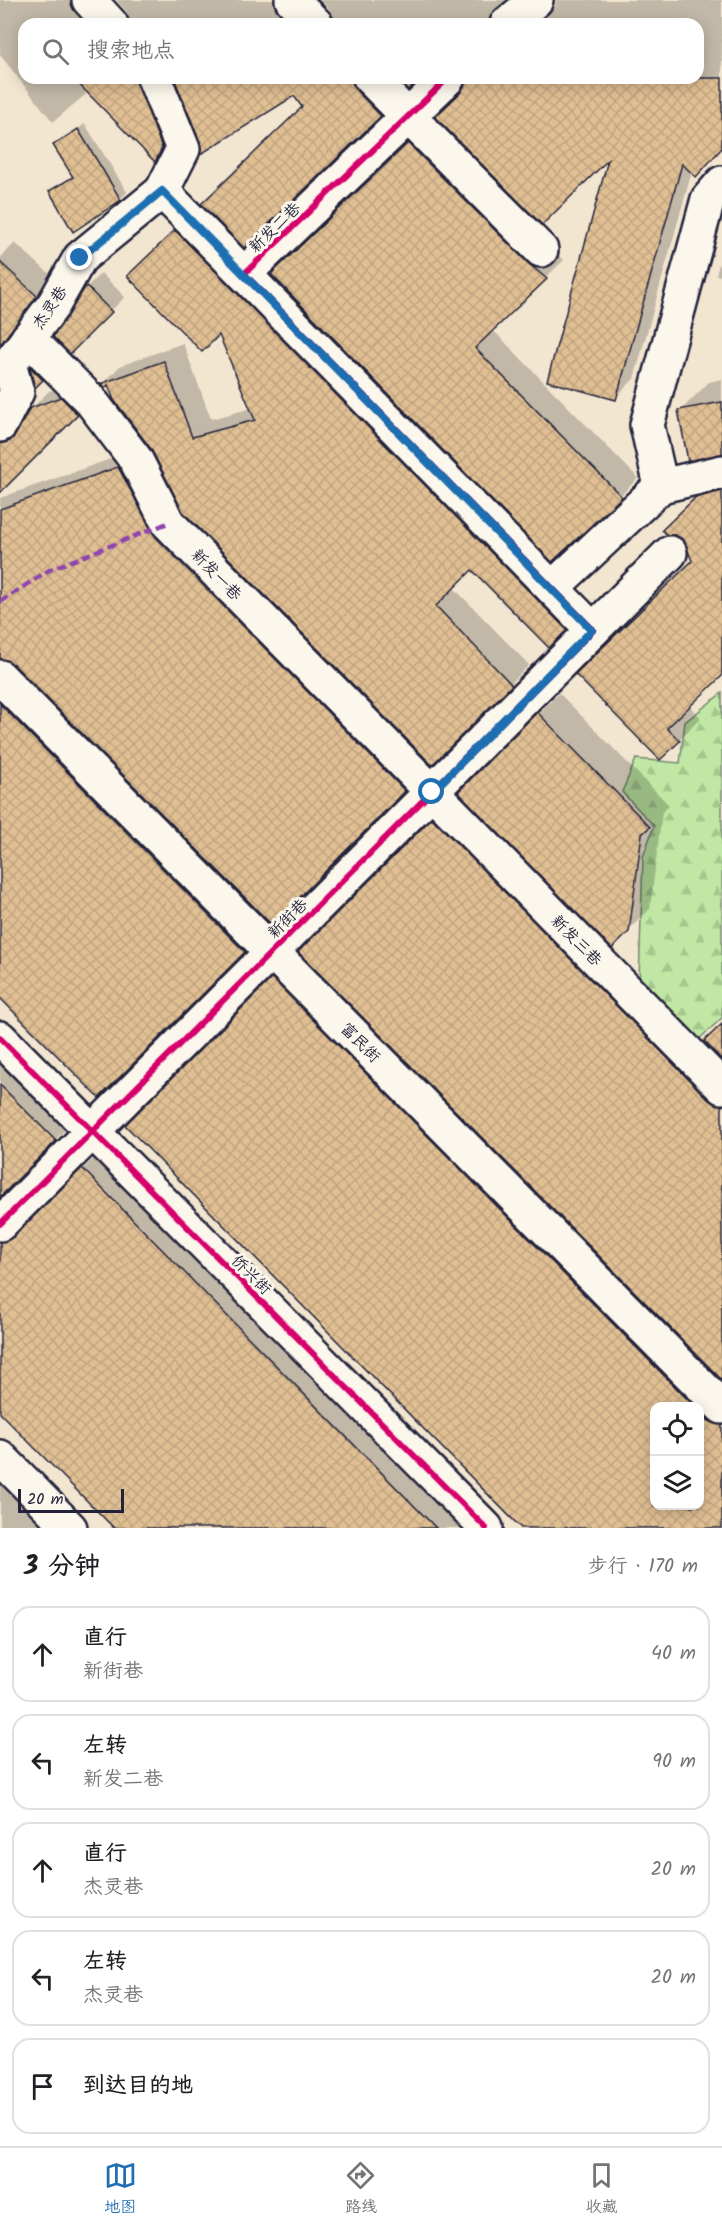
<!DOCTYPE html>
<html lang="zh">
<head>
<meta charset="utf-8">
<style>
  :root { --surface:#fff; --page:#f2f2f2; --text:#202124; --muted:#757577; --line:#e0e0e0; --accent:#1f6fb2 }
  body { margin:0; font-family:Kalam,"LXGW WenKai TC",sans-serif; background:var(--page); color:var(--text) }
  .controls { position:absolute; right:18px; bottom:18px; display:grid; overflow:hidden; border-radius:12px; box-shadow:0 3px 15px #0003 }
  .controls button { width:54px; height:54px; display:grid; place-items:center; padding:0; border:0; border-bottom:2px solid var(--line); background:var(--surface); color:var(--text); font:30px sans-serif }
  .scale { position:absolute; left:18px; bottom:15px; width:106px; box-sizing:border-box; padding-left:6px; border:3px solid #22223b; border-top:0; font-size:16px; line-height:21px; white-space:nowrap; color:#22223b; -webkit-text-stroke:4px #fbf7ec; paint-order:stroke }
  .stop { position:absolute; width:18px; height:18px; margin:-14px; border:4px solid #1f6fb2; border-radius:50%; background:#fff }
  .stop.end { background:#1f6fb2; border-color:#fff; box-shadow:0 2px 6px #0008 }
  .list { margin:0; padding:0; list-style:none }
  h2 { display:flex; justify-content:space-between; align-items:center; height:78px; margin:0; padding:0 24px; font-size:26px }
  h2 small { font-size:20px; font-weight:400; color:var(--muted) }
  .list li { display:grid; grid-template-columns:39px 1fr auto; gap:18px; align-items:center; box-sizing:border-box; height:96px; margin:0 12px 12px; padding:0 12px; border:2px solid var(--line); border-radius:18px }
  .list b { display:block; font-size:22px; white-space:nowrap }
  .list p { margin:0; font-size:20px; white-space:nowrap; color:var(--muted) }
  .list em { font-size:20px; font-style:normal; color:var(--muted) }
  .icon { flex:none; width:33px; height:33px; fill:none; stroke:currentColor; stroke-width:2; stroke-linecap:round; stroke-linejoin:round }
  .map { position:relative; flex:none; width:722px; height:1528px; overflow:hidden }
  .search { position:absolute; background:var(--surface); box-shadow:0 3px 15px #0003; left:18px; right:18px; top:18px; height:66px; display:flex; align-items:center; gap:15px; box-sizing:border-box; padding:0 21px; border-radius:18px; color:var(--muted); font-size:22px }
  .sheet { height:618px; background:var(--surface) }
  nav { display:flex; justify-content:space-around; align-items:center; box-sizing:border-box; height:84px; border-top:2px solid var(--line); background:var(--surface); font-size:16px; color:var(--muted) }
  nav a { display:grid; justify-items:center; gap:3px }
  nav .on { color:var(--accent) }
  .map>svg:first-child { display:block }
  .forest { fill:url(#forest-firs); stroke:#718570; stroke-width:1.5 }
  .shadow { fill:#0003; fill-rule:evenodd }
  .building { fill:url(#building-cross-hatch); stroke:#22223b; stroke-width:1.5 }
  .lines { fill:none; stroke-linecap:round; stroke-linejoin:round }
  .minor-casing { stroke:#22223b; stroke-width:38 }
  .minor { stroke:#fbf7ec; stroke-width:33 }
  .quiet { stroke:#8e44ad; stroke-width:4.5; stroke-dasharray:9 4.5; stroke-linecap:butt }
  .cycleway-casing { stroke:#fbf7ec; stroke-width:10 }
  .cycleway { stroke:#d6006c; stroke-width:6 }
  .route { stroke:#1f6fb2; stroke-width:8 }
  .labels { text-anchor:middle; stroke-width:6; stroke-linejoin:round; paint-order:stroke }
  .street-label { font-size:16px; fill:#22223b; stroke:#fbf7ec }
</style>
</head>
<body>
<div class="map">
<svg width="722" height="1528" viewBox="0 0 722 1528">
  <defs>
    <pattern id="forest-firs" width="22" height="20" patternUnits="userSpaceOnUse" patternTransform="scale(1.5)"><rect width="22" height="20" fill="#c0e8a4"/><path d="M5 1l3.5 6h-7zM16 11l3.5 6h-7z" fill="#a5c78e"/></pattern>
    <pattern id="building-cross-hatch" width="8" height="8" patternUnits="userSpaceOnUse" patternTransform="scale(1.5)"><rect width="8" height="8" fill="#e0bf93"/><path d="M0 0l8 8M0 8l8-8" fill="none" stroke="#c0a480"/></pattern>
  </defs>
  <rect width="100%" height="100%" fill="#f3e6d1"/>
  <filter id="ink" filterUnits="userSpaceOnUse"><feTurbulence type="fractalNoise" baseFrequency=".0167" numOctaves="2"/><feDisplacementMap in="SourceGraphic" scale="12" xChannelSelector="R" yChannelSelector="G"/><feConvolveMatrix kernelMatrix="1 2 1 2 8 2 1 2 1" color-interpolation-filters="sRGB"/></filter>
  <g filter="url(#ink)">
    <!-- forest -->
    <path class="forest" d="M722,693V1018L697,1041L639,981L643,857L654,826L622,792L636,759L680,763L685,722Z"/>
    <!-- shadow -->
    <g class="shadow">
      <path d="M0,0H101L124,23L131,24L126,11L116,0H304L330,24H336L330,10L320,0H508L507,7L530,24H24V78H162L174,142L155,160L82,87L86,94L53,122L0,55Z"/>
      <path d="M556,0H722V148L692,171L634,379L615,398L611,155L437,117L467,84L468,78H698V24H531L555,6Z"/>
      <path d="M176,78H383L399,96L244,246L304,106L294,94L202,142Z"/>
      <path d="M85,124L127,192L120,199L51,192L73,175L55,145Z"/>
      <path d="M427,126L546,245L564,260L492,329L638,478L620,496L291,256Z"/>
      <path d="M194,213L584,611L549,645L473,568L453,587L529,665L432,763L152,448L109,382L102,384L120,366L183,343L211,419L252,408L219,333L130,276Z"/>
      <path d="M15,243L53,277L0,399V258Z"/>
      <path d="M722,253V276L716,275Z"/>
      <path d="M101,273L125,297L70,351L55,336L87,287Z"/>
      <path d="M45,354L56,365L36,385L32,367Z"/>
      <path d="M722,379V453L680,411L709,382Z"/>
      <path d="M79,381L94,396L0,490V414L10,425L22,426L31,409L49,391Z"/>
      <path d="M136,450L172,519L422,773L272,923L14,663L0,657V498Z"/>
      <path d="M719,475H722V674L689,705L701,718L660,758L693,561L685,539L664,530Z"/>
      <path d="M0,665L262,933L99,1096L0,996Z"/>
      <path d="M559,693L669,805L662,812L650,909L612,946L460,792Z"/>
      <path d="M451,801L722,1076V1378L300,952Z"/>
      <path d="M292,961L722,1396V1528H523L127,1125ZM654,1406H700V1506H654Z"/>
      <path d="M0,1046L74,1121L5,1190L0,1199L1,1210L15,1224L26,1223L34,1219L102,1150L474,1528H116L0,1411Z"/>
      <path d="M0,1477L51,1528H0Z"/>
    </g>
    <!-- building -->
    <g class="building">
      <path d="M73,78H136L162,148L155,162Z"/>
      <path d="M174,78H352L357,91L381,116L244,248L201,204L302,107L294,96L201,154L200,142Z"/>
      <path d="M396,78H421L408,90Z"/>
      <path d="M466,78H722V148L696,177L682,164L616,400L547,381L608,160L542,225L435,117L461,92Z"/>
      <path d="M78,129L121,200L73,232L49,191L73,177L53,145Z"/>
      <path d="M408,143L528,263L547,279L475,348L622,497L552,562L271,274Z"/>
      <path d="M175,230L567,630L549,648L472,570L436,606L512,685L432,765L183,512L151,449L114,400L108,385L105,388L100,384L164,361L192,437L255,420L219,335L202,352L127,276Z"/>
      <path d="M0,262L37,296L0,345Z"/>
      <path d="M86,286L112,312L70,354L53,337Z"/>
      <path d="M30,367L43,380L35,388L30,368Z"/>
      <path d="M61,397L78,415L0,493V444L10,441L16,434L30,408Z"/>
      <path d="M722,402V454L688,461L678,410Z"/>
      <path d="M118,467L155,536L405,791L272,925L13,664L0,659V509Z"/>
      <path d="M722,491V676L667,728L680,741L660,760L575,674L692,561L684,540L675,535H667L662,530L695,498Z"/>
      <path d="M0,704L245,952L99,1098L0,998Z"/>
      <path d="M537,712L650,827L642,834L629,932L612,949L458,792Z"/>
      <path d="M432,818L709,1100L722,1105V1380L298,952Z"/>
      <path d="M272,978L695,1407H654V1506H699V1411L709,1421L722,1425V1528H521L125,1125Z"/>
      <path d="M722,1024V1060L704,1041Z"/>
      <path d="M0,1085L56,1141L0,1197Z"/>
      <path d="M82,1168L242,1331L436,1528H114L0,1413V1242L13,1237Z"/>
    </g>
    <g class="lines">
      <defs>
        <g id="minor">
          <path d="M89,0L111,24"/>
          <path d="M292,0L316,24"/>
          <path d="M507,24L536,0"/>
          <path d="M154,78L183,149L162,191"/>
          <path d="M370,78L541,250"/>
          <path d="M448,78L244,274L593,630"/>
          <path d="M28,338L91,401L136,460L168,523L722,1087"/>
          <path d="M0,425L17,392L9,364L54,304L80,258L162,191L244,274"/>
          <path d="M661,486L647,425L708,199L722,183"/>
          <path d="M552,588L661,486L722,472"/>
          <path d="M0,677L722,1407"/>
          <path d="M0,1038L486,1528"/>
          <path d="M0,1224L670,553"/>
          <path d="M0,1457L70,1528"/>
        </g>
      </defs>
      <!-- minor casing -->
      <use href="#minor" class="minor-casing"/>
      <!-- minor -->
      <use href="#minor" class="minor"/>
      <!-- quiet -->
      <path class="quiet" d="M0,602L51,569L168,523"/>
      <defs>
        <g id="cycleway">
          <path d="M0,1038L486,1528"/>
          <path d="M0,1224L593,630L244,274L448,78"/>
        </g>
      </defs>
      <!-- cycleway casing -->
      <use href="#cycleway" class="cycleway-casing"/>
      <!-- cycleway -->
      <use href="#cycleway" class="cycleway"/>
    </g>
  </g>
  <g class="lines" filter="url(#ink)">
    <!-- route -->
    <path class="route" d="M80,258L162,191L592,630L432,792"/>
  </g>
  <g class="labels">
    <!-- street labels -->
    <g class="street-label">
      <text transform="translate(274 227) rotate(-44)" y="6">新发二巷</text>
      <text transform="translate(49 307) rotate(-56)" y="6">杰灵巷</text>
      <text transform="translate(217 574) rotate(46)" y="6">新发一巷</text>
      <text transform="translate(287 918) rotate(-45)" y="6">新街巷</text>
      <text transform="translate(577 940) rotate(45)" y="6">新发三巷</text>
      <text transform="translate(361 1042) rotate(45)" y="6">富民街</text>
      <text transform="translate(252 1274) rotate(45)" y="6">侨兴街</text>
    </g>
  </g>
</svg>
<div class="controls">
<button><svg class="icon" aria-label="locate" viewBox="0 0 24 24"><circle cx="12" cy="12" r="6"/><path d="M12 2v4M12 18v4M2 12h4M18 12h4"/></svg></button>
<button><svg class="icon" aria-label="layers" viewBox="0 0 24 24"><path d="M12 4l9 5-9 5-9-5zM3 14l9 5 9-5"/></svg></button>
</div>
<div class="scale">20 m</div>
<div class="stop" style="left:432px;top:792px"></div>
<div class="stop end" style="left:80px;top:258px"></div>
<div class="search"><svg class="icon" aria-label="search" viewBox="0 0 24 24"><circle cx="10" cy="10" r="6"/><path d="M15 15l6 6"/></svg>搜索地点</div>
</div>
<section class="sheet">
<h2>3 分钟<small>步行 · 170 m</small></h2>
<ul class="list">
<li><svg class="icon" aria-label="ahead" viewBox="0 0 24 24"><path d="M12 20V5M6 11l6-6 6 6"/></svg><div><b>直行</b><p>新街巷</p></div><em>40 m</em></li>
<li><svg class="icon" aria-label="left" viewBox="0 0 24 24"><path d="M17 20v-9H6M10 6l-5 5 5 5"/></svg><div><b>左转</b><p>新发二巷</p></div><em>90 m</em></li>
<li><svg class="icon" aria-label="ahead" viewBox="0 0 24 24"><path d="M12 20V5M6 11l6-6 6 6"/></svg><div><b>直行</b><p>杰灵巷</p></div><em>20 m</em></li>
<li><svg class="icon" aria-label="left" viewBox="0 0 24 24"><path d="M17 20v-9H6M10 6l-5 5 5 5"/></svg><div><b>左转</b><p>杰灵巷</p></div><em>20 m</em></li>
<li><svg class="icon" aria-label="arrive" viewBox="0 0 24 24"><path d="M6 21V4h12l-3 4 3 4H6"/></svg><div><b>到达目的地</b></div></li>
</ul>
</section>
<nav>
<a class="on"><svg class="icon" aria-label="map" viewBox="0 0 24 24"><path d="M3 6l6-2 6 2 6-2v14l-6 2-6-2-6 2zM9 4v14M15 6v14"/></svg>地图</a>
<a><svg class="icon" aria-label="directions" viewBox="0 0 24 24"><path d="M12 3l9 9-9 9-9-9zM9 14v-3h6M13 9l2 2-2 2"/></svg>路线</a>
<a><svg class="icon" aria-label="saved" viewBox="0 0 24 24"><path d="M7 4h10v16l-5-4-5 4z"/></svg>收藏</a>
</nav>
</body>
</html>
